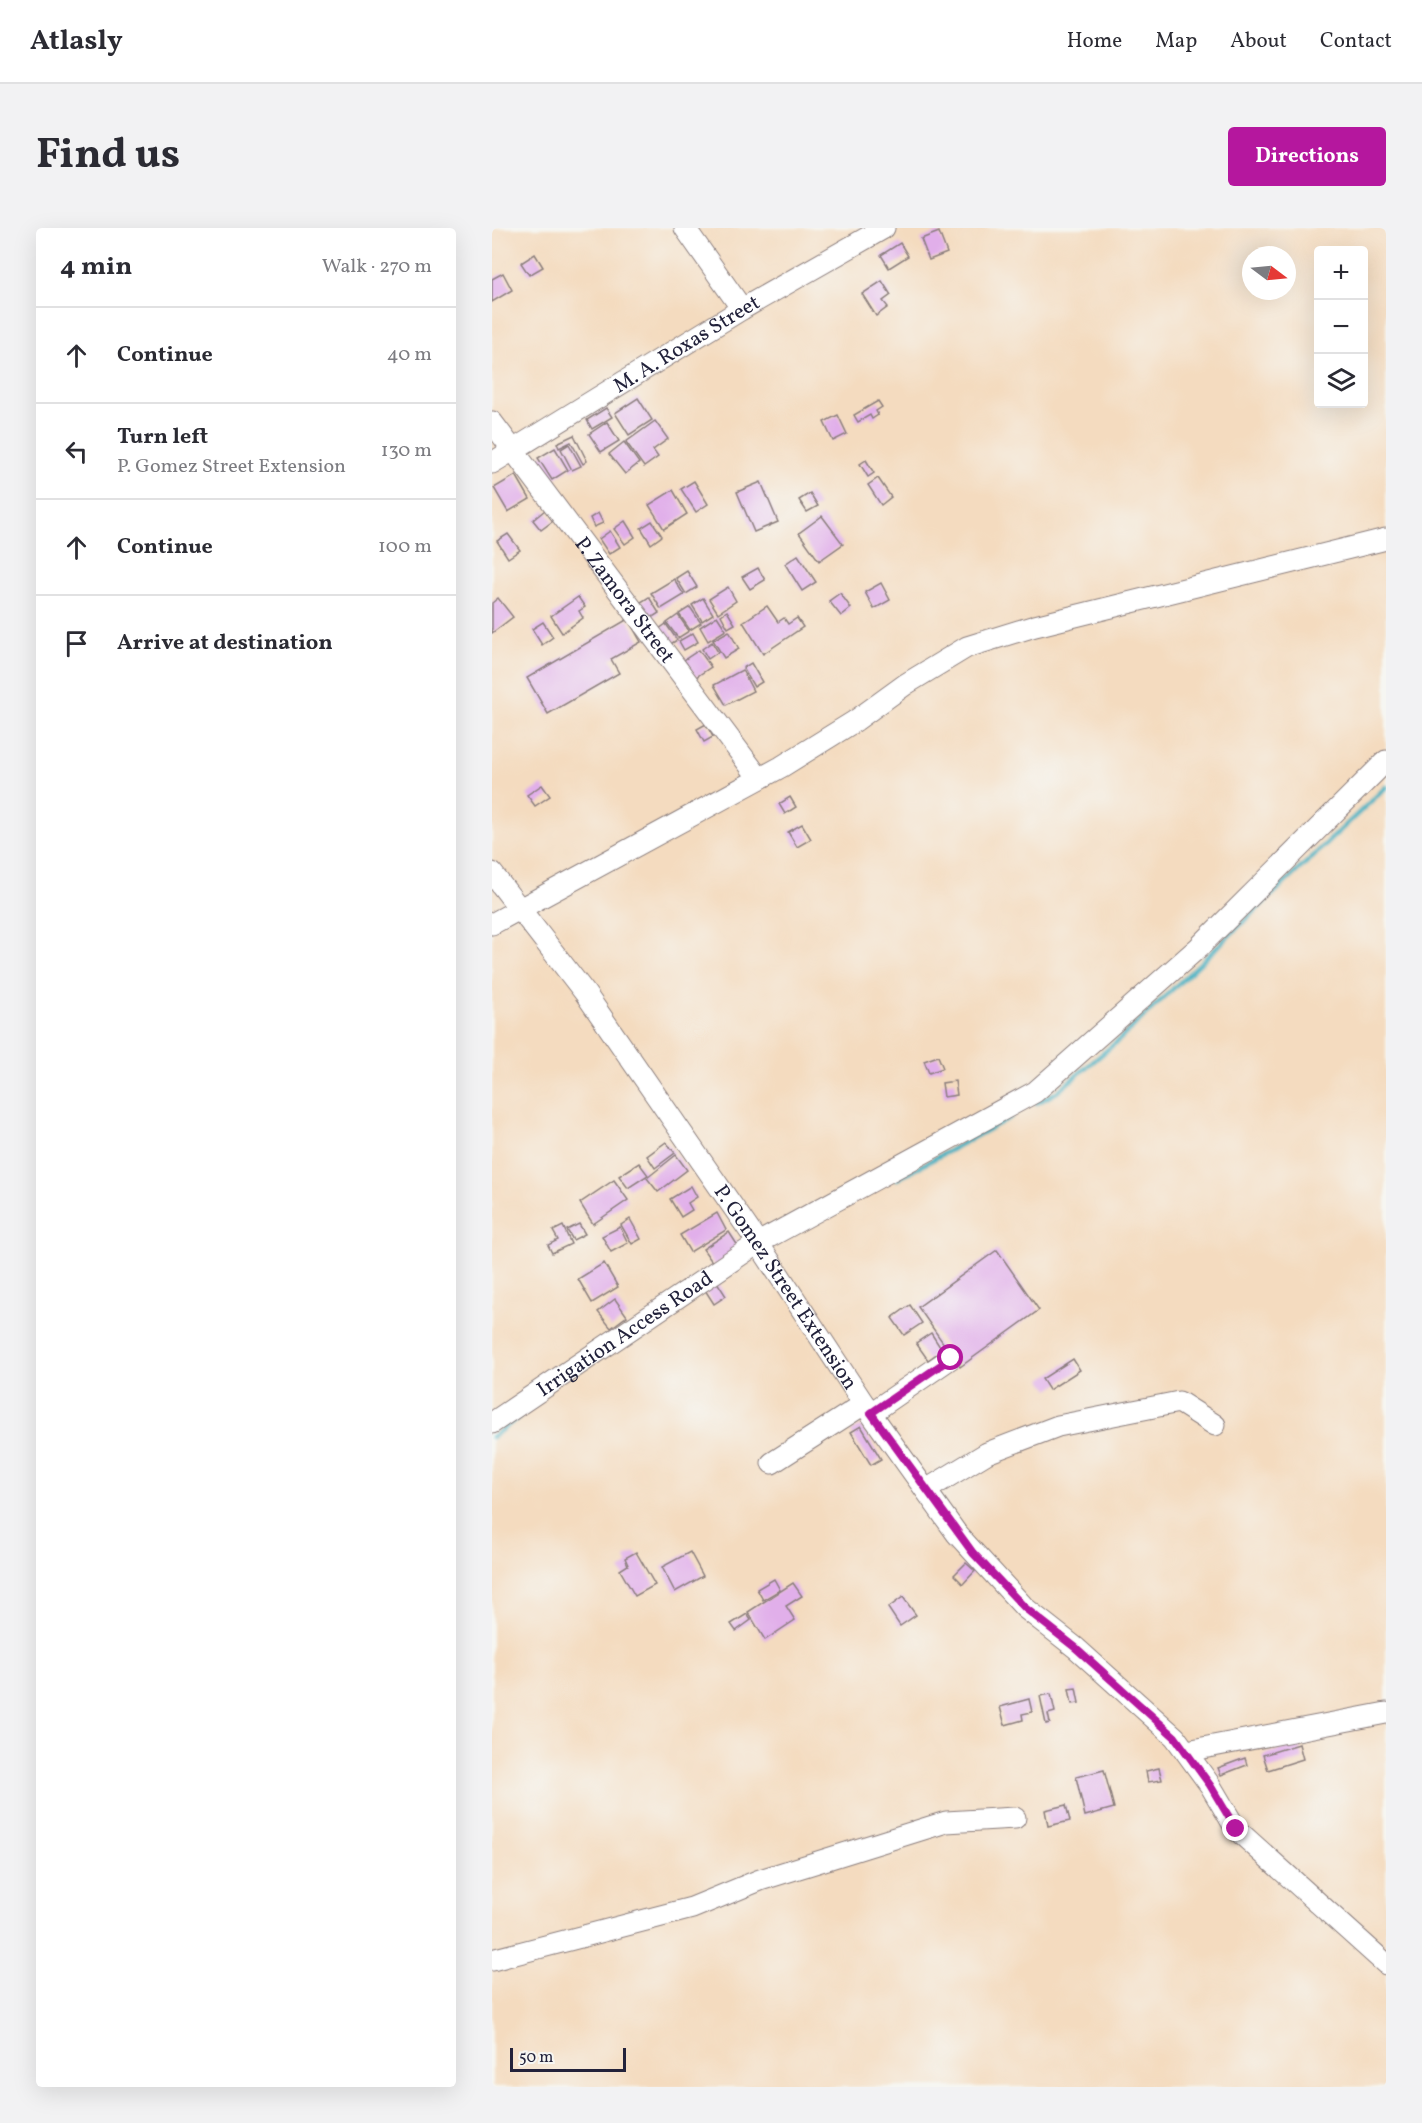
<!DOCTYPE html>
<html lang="en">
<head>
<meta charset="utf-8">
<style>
  :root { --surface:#fff; --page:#f2f2f3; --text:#2b2b33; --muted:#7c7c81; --line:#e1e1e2; --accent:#b5179e }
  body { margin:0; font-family:Vollkorn,serif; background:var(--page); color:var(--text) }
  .controls { position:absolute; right:18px; top:18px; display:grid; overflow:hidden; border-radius:6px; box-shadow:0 6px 24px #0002 }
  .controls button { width:54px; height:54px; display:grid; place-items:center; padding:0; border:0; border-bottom:2px solid var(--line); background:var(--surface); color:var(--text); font:30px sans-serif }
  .compass { position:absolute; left:750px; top:18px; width:54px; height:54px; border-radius:50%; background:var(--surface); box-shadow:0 6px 24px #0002; rotate:106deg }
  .scale { position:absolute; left:18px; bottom:15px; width:116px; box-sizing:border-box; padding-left:6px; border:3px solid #22223b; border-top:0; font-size:16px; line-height:21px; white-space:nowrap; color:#22223b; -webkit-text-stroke:4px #f6f6f2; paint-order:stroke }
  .stop { position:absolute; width:18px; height:18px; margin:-14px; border:4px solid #b5179e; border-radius:50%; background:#fff }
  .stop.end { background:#b5179e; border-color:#fff; box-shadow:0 2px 6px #0008 }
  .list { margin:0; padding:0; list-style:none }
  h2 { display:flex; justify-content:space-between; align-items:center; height:78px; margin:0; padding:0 24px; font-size:26px }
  h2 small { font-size:20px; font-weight:400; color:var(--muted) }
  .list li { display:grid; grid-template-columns:39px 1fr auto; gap:18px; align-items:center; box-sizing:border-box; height:96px; padding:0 24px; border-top:2px solid var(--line) }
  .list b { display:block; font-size:22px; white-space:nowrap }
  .list p { margin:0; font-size:20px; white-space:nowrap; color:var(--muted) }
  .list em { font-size:20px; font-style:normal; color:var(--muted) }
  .icon { flex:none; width:33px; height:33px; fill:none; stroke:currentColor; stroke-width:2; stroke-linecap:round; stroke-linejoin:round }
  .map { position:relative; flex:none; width:894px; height:1859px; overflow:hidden; border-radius:6px }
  header { display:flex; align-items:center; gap:36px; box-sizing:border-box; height:84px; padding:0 30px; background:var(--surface); border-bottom:2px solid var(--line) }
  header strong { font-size:28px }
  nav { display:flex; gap:33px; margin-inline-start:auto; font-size:21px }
  .intro { display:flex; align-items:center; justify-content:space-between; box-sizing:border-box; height:144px; padding:0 36px }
  h1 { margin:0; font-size:42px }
  .button { padding:15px 27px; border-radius:6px; background:var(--accent); color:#fff; font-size:21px; font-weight:700 }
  main { display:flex; gap:36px; padding:0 36px }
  aside { flex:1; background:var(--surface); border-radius:6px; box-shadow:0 6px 24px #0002 }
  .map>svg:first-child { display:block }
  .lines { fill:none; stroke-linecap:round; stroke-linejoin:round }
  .stream { stroke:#44b0c1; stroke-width:4.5 }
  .building { fill:#e1afea }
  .minor-casing { stroke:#8b7e7d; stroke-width:23 }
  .minor { stroke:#fff; stroke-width:21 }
  .route { stroke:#b5179e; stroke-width:8 }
  .labels { text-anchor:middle; stroke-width:4.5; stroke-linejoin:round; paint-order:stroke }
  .street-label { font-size:21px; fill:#22223b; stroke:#f6f6f2 }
</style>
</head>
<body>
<header>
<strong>Atlasly</strong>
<nav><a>Home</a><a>Map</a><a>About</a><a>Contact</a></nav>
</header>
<div class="intro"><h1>Find us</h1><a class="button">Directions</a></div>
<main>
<aside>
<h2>4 min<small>Walk · 270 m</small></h2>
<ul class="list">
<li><svg class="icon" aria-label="ahead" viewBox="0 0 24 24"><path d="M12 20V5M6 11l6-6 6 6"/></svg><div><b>Continue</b></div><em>40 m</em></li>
<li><svg class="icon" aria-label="left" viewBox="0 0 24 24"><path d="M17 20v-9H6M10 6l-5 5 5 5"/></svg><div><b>Turn left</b><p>P. Gomez Street Extension</p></div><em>130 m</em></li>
<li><svg class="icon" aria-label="ahead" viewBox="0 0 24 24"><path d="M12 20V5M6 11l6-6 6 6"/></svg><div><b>Continue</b></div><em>100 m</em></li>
<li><svg class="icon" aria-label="arrive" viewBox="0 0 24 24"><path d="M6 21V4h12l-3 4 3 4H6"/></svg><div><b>Arrive at destination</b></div></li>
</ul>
</aside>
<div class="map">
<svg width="894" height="1859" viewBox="0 0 894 1859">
  <rect width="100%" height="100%" fill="#f6f6f2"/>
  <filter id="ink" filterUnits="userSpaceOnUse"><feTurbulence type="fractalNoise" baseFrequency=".0167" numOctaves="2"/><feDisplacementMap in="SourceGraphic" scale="12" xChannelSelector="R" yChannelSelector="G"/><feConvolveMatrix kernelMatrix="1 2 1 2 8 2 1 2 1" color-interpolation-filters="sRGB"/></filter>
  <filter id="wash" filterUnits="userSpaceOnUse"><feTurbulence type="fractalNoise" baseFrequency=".008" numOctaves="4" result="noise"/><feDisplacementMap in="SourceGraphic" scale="24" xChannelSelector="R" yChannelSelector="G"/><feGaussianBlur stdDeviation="1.35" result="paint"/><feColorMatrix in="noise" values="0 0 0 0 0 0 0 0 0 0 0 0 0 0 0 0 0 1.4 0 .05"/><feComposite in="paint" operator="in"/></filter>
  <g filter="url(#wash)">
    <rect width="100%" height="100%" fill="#f4dbbf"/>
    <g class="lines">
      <!-- stream -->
      <g class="stream">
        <path d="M545,875L565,864L628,811L894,559"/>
        <path d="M405,951L519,889"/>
        <path d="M0,1209L27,1189"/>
      </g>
    </g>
    <g id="blocks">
      <!-- building -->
      <g class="building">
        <path d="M447,4L455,25L437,32L429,11Z"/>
        <path d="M408,15L416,28L397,40L389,27Z"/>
        <path d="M43,26L51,39L37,47L29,35Z"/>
        <path d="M11,45L20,62L0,74V51Z"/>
        <path d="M390,53L399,67L391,73L396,79L384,88L370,66Z"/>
        <path d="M146,170L160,192L137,207L123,185Z"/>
        <path d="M386,173L390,179L384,183L386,187L380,191L378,187L366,194L362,187Z"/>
        <path d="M114,180L120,189L100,201L95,192Z"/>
        <path d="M346,187L355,206L341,213L332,194Z"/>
        <path d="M163,193L176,211L161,222L166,229L152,239L134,214Z"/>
        <path d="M115,194L127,213L109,224L97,206Z"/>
        <path d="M82,207L95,233L91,236L79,214L67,220L65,215Z"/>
        <path d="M132,214L147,235L133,246L117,226Z"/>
        <path d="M77,216L89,238L80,242L69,221Z"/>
        <path d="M63,220L76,242L60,252L46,230Z"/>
        <path d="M374,232L382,245L376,249L368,236Z"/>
        <path d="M24,247L38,271L16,284L2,260Z"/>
        <path d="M386,250L399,269L389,277L376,257Z"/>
        <path d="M202,253L216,276L204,284L189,261Z"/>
        <path d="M269,254L286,294L262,304L245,264Z"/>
        <path d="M181,262L195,286L172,301L157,277Z"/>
        <path d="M318,265L326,278L315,284L307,272Z"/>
        <path d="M53,282L61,293L49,302L41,292Z"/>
        <path d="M106,285L111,295L102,299L98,290Z"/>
        <path d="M330,288L351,316L327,333L307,305Z"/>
        <path d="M133,293L143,309L133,316L122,301Z"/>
        <path d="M160,293L170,308L159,316L149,300Z"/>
        <path d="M118,303L128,319L117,326L107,311Z"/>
        <path d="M16,306L28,322L16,330L5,313Z"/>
        <path d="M306,327L324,354L310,363L293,336Z"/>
        <path d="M266,340L273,352L258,361L250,349Z"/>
        <path d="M195,343L205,359L194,366L184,350Z"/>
        <path d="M182,351L192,367L169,381L159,365Z"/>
        <path d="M389,355L398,372L382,381L373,364Z"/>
        <path d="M236,359L244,373L226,385L217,371Z"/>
        <path d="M348,365L359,380L349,388L337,373Z"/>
        <path d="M86,369L93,379L87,383L91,390L70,405L59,388Z"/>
        <path d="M157,369L167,385L156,392L146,376Z"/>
        <path d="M6,370L21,389L0,405V375Z"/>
        <path d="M211,370L221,386L210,393L200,377Z"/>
        <path d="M275,378L286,394L292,390L296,396L305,390L311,399L271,426L251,394Z"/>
        <path d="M198,379L209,395L198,402L187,386Z"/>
        <path d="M235,383L243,396L236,400L229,387Z"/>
        <path d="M186,387L197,403L186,410L175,395Z"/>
        <path d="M225,388L234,402L216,413L208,399Z"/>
        <path d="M136,391L149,414L119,431L127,445L56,486L35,450Z"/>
        <path d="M51,394L61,409L50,417L40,401Z"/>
        <path d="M174,396L185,412L174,419L163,404Z"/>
        <path d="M237,403L247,421L232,430L221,412Z"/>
        <path d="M201,405L206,414L192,422L187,413Z"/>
        <path d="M220,414L226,424L216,431L210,421Z"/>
        <path d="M207,422L219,439L204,449L192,432Z"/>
        <path d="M259,435L270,454L262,459L251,440Z"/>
        <path d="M250,442L261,463L234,477L222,457Z"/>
        <path d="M214,496L221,509L212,514L205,501Z"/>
        <path d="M50,557L58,568L43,578L35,567Z"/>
        <path d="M298,569L304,579L293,586L287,576Z"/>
        <path d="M310,596L319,611L305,619L296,604Z"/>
        <path d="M446,828L451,840L437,845L432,833Z"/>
        <path d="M463,853L465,867L452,869L450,855Z"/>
        <path d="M174,914L183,925L163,940L155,928Z"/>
        <path d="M184,927L195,942L166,964L155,950Z"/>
        <path d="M147,935L156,947L136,960L127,948Z"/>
        <path d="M122,952L136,972L101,996L88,975Z"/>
        <path d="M199,958L205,969L196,975L200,982L189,989L178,971Z"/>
        <path d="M225,985L234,1002L198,1024L188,1007Z"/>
        <path d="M138,991L149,1011L140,1016L129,997Z"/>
        <path d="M87,996L93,1006L81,1012L75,1002Z"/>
        <path d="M71,998L79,1016L60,1025L56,1017L66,1012L61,1003Z"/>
        <path d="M128,999L136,1015L119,1024L110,1008Z"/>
        <path d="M237,1004L248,1021L223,1038L211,1021Z"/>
        <path d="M505,1022L547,1082L468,1139L426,1079Z"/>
        <path d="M112,1035L126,1059L100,1075L86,1051Z"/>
        <path d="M225,1054L234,1068L222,1076L213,1062Z"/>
        <path d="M123,1071L135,1088L119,1100L106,1084Z"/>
        <path d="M418,1077L430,1095L412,1107L400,1090Z"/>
        <path d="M439,1105L450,1122L436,1132L424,1115Z"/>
        <path d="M581,1131L588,1142L557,1162L550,1151Z"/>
        <path d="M369,1198L389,1231L379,1237L359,1204Z"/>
        <path d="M144,1324L163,1357L143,1368L128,1342L136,1337L133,1330Z"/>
        <path d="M198,1324L211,1348L183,1364L170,1339Z"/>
        <path d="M474,1335L483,1343L471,1356L462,1347Z"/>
        <path d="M282,1351L288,1362L271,1372L265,1361Z"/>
        <path d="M301,1355L310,1368L294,1378L303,1392L273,1412L256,1384Z"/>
        <path d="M411,1369L424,1387L408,1398L396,1380Z"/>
        <path d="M255,1386L259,1392L244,1403L239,1396Z"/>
        <path d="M584,1460L587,1475L580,1476L577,1461Z"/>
        <path d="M559,1466L563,1484L556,1486L558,1495L554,1496L548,1468Z"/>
        <path d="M537,1471L540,1484L530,1486L531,1492L513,1497L508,1479Z"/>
        <path d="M807,1516L811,1531L776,1542L771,1527Z"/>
        <path d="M753,1530L755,1537L729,1547L726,1540Z"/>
        <path d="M667,1540L670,1552L656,1554L654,1543Z"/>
        <path d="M612,1542L622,1580L593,1588L584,1549Z"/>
        <path d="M574,1577L578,1593L556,1598L553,1582Z"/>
      </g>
    </g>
  </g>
  <g filter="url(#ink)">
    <use href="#blocks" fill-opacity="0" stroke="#8b7e7d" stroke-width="1.5"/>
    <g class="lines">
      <defs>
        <g id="minor">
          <path d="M193,0L250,81"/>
          <path id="s1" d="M0,194L267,550"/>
          <path id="s2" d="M0,235L250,81L392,0"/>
          <path id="s3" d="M0,645L93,765L266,1015L372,1176L465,1306L533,1380L584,1420L683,1509L718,1557L744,1601L894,1736"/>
          <path d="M0,696L289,539L363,493L414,456L475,419L543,398L894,311"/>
          <path d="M379,1185L459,1130"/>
          <path id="s4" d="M0,1195L266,1015L543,864L707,719L894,533"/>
          <path d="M280,1235L372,1176"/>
          <path d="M434,1262L495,1225L566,1198L687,1174L723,1197"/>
          <path d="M695,1523L894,1485"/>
          <path d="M0,1732L200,1680L268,1652L454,1594L523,1590"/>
        </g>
      </defs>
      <!-- minor casing -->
      <use href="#minor" class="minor-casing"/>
      <!-- minor -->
      <use href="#minor" class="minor"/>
    </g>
  </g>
  <g class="lines" filter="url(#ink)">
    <!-- route -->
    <path class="route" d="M459,1130L379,1185L481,1325L533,1380L584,1420L683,1509L718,1557L744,1601"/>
  </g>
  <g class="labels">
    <!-- street labels -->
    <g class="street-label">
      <text dy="7" stroke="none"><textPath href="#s2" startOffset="228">M. A. Roxas Street</textPath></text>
      <text dy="7" stroke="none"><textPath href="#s1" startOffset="222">P. Zamora Street</textPath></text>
      <text dy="7" stroke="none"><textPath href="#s3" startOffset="508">P. Gomez Street Extension</textPath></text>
      <text dy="7" stroke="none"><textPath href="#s4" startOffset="160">Irrigation Access Road</textPath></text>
    </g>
  </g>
</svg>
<div class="controls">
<button>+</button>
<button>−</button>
<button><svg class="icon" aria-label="layers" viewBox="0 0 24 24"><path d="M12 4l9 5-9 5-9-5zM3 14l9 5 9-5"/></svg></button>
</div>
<svg class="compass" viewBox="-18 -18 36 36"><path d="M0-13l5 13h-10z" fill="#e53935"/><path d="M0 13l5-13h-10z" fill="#7c7c81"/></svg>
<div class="scale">50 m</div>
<div class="stop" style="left:459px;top:1130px"></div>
<div class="stop end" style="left:744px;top:1601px"></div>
</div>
</main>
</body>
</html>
